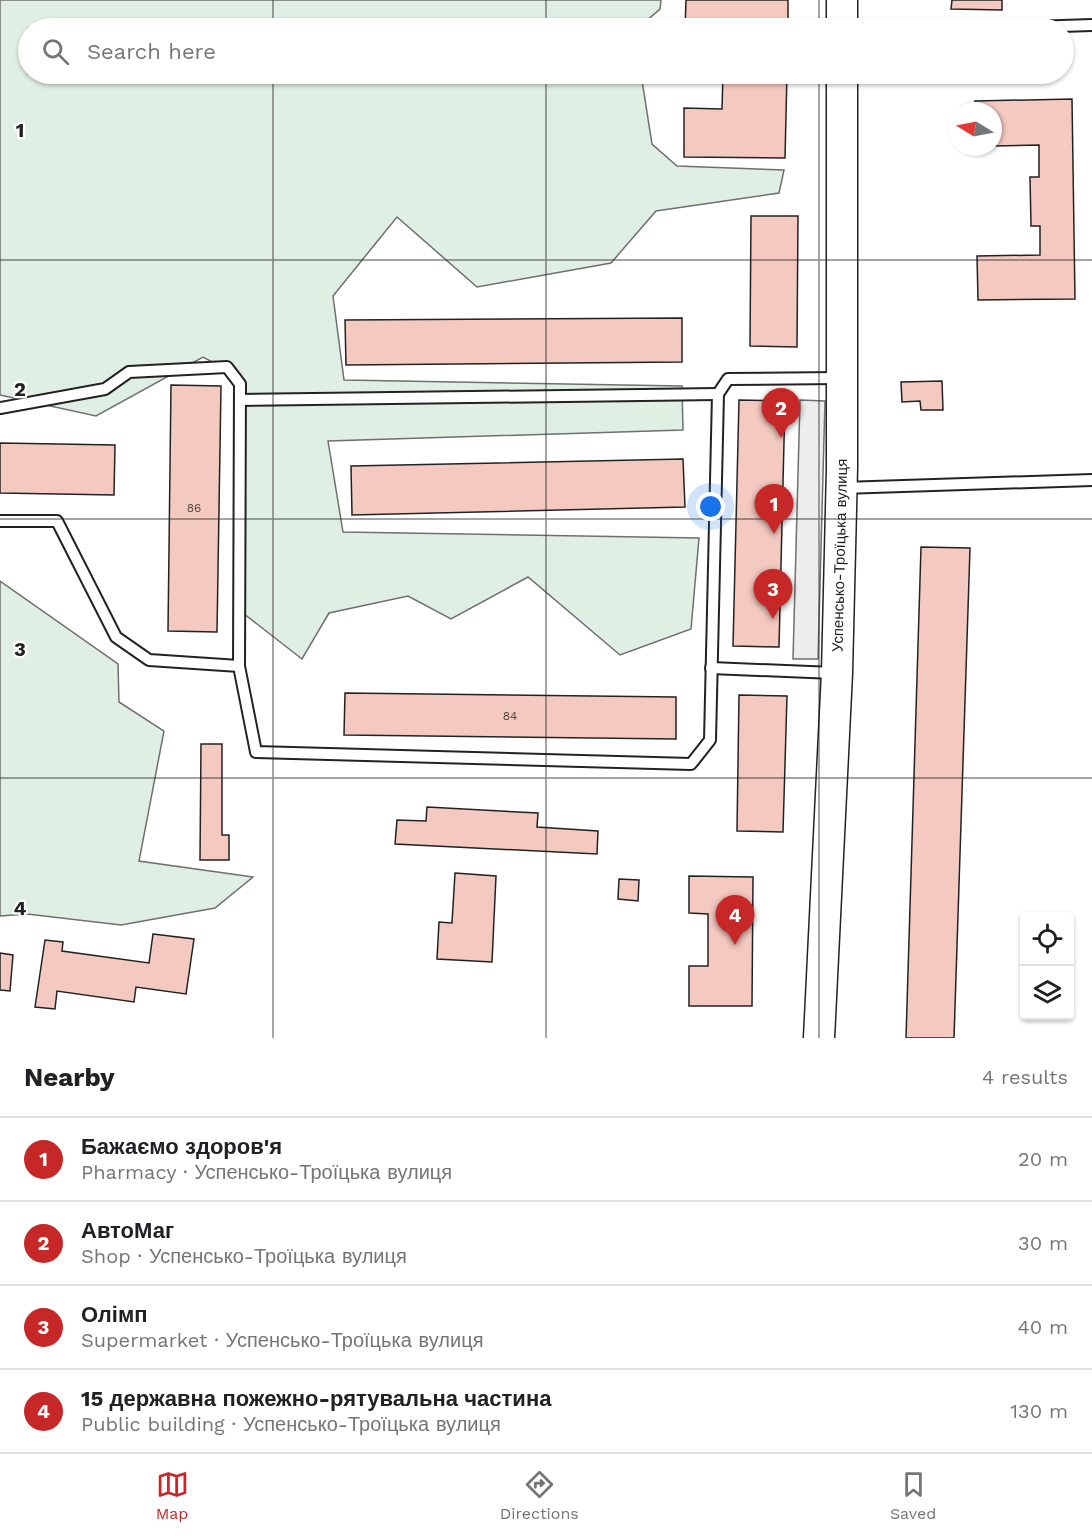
<!DOCTYPE html>
<html lang="en">
<head>
<meta charset="utf-8">
<style>
  :root { --surface:#fff; --page:#f2f2f2; --text:#202124; --muted:#757577; --line:#e0e0e0; --accent:#c62828 }
  body { margin:0; font-family:"Work Sans",sans-serif; background:var(--page); color:var(--text) }
  .controls { position:absolute; right:18px; bottom:18px; display:grid; overflow:hidden; border-radius:6px; box-shadow:0 2px 4px #0004 }
  .controls button { width:54px; height:54px; display:grid; place-items:center; padding:0; border:0; border-bottom:2px solid var(--line); background:var(--surface); color:var(--text); font:30px sans-serif }
  .compass { position:absolute; left:948px; top:102px; width:54px; height:54px; border-radius:50%; background:var(--surface); box-shadow:0 2px 4px #0004; rotate:280deg }
  .you { position:absolute; left:711px; top:507px; width:21px; height:21px; margin:-15px; border:4px solid #fff; border-radius:50%; background:#1a73e8; box-shadow:0 0 0 9px #1a73e833 }
  .badge { display:grid; place-items:center; width:39px; height:39px; border-radius:50%; background:var(--accent); color:#fff; font-size:20px; font-weight:700 }
  .pin { position:absolute; translate:-50% -50px; filter:drop-shadow(0 2px 3px #0008) }
  .pin::after { content:''; position:absolute; top:32px; width:21px; height:18px; background:inherit; clip-path:polygon(0 0,100% 0,50% 100%) }
  .list { margin:0; padding:0; list-style:none }
  h2 { display:flex; justify-content:space-between; align-items:center; height:78px; margin:0; padding:0 24px; font-size:26px }
  h2 small { font-size:20px; font-weight:400; color:var(--muted) }
  .list li { display:grid; grid-template-columns:39px 1fr auto; gap:18px; align-items:center; box-sizing:border-box; height:84px; padding:0 24px; border-top:2px solid var(--line) }
  .list b { display:block; font-size:22px; white-space:nowrap }
  .list p { margin:0; font-size:20px; white-space:nowrap; color:var(--muted) }
  .list em { font-size:20px; font-style:normal; color:var(--muted) }
  .icon { flex:none; width:33px; height:33px; fill:none; stroke:currentColor; stroke-width:2; stroke-linecap:round; stroke-linejoin:round }
  .map { position:relative; flex:none; width:1092px; height:1038px; overflow:hidden }
  .search { position:absolute; background:var(--surface); box-shadow:0 2px 4px #0004; left:18px; right:18px; top:18px; height:66px; display:flex; align-items:center; gap:15px; box-sizing:border-box; padding:0 21px; border-radius:33px; color:var(--muted); font-size:22px }
  .sheet { height:414px; background:var(--surface) }
  nav { display:flex; justify-content:space-around; align-items:center; box-sizing:border-box; height:84px; border-top:2px solid var(--line); background:var(--surface); font-size:16px; color:var(--muted) }
  nav a { display:grid; justify-items:center; gap:3px }
  nav .on { color:var(--accent) }
  .map>svg:first-child { display:block }
  .green { fill:#e0efe3; stroke:#6f6f6f; stroke-width:1.5 }
  .parking { fill:#ededed; stroke:#6f6f6f; stroke-width:1.5 }
  .building { fill:#f3c9c0; stroke:#222; stroke-width:1.5 }
  .lines { fill:none; stroke-linecap:round; stroke-linejoin:round }
  .lane-casing { stroke:#222; stroke-width:14 }
  .secondary-casing { stroke:#222; stroke-width:33 }
  .lane { stroke:#fff; stroke-width:10 }
  .secondary { stroke:#fff; stroke-width:30 }
  .grid { fill:none; stroke:#222; stroke-width:1.5; stroke-opacity:0.55 }
  .labels { text-anchor:middle; stroke-width:4.5; stroke-linejoin:round; paint-order:stroke }
  .number-label { font-size:12px; fill:#564c4a }
  .street-label { font-size:15px; fill:#222; stroke:#fff }
  .grid-label { font-size:20px; text-anchor:middle; font-weight:bold; fill:#222; stroke:#fff; stroke-width:4.5; stroke-linejoin:round; paint-order:stroke }
</style>
</head>
<body>
<div class="map">
<svg width="1092" height="1038" viewBox="0 0 1092 1038">
  <rect width="100%" height="100%" fill="#fff"/>
  <!-- green -->
  <g class="green">
    <path d="M0,0H661L660,9L638,28H28V74H641L652,144L677,166L784,170L779,193L656,211L611,263L477,287L397,217L333,296L344,380L682,386L683,430L328,441L343,532L699,538L691,629L620,655L528,577L451,619L408,596L329,613L302,659L239,610L237,375L203,357L96,416L0,395Z"/>
    <path d="M0,581L118,664L119,702L164,731L139,861L253,877L215,908L121,925L27,914L0,916Z"/>
  </g>
  <!-- parking -->
  <path class="parking" d="M800,400L825,401L818,659H793Z"/>
  <!-- building -->
  <g class="building">
    <path d="M686,0H788V28H685Z"/>
    <path d="M952,0H1002V10L951,9Z"/>
    <path d="M723,74H787L785,158L684,157V108L722,109Z"/>
    <path d="M1072,99L1075,299L978,300L977,256L1040,255V226H1031L1030,177H1039V145L993,146V111H975V101Z"/>
    <path d="M751,216H798L797,347L750,346Z"/>
    <path d="M682,318V362L346,365L345,320Z"/>
    <path d="M942,381L943,410H921L920,401L902,402L901,382Z"/>
    <path d="M171,385L221,386L217,632L168,631Z"/>
    <path d="M739,400L785,401L779,647L733,646Z"/>
    <path d="M0,443L115,445L114,495L0,493Z"/>
    <path d="M683,459L685,507L352,515L351,466Z"/>
    <path d="M921,547L970,548L954,1038H906Z"/>
    <path d="M345,693L676,697V739L344,735Z"/>
    <path d="M739,695L787,696L783,832L737,831Z"/>
    <path d="M201,744H222V835H229V860H200Z"/>
    <path d="M427,807L538,813L537,827L598,831L597,854L395,844L397,820L426,821Z"/>
    <path d="M455,873L496,876L492,962L437,959L439,922L452,923Z"/>
    <path d="M689,876L753,877L752,1006H689V966H708V914L689,913Z"/>
    <path d="M619,879L639,880L638,901L618,899Z"/>
    <path d="M153,934L194,939L186,994L136,987L134,1002L57,991L55,1009L35,1007L45,940L63,942L62,951L149,963Z"/>
    <path d="M0,953L13,955L10,991L0,990Z"/>
  </g>
  <g class="lines">
    <defs>
      <g id="lane">
        <path d="M997,28L1092,25"/>
        <path d="M240,400L718,394"/>
        <path d="M0,408L105,389L129,372L227,367L240,384L239,666L256,752L691,764L710,740L718,394L728,379L839,378"/>
        <path d="M842,488L1092,480"/>
        <path d="M0,521H57L116,637L149,660L239,666"/>
        <path d="M711,668L834,673"/>
      </g>
      <g id="secondary">
        <path d="M842,28V0"/>
        <path id="s1" d="M819,1038L837,673L842,468V74"/>
      </g>
    </defs>
    <!-- lane casing -->
    <use href="#lane" class="lane-casing"/>
    <!-- secondary casing -->
    <use href="#secondary" class="secondary-casing"/>
    <!-- lane -->
    <use href="#lane" class="lane"/>
    <!-- secondary -->
    <use href="#secondary" class="secondary"/>
  </g>
  <!-- grid -->
  <path class="grid" d="M273,0V28M546,0V28M819,0V28M273,74V1038M546,74V1038M819,74V1038M0,260H1092M0,519H1092M0,778H1092"/>
  <g class="labels">
    <!-- number labels -->
    <g class="number-label">
      <text x="194" y="512">86</text>
      <text x="510" y="720">84</text>
    </g>
    <!-- street labels -->
    <g class="street-label">
      <text dy="5" stroke="none"><textPath href="#s1" startOffset="483">Успенсько-Троїцька вулиця</textPath></text>
    </g>
  </g>
  <g class="grid-label">
    <text x="20" y="137">1</text>
    <text x="20" y="396">2</text>
    <text x="20" y="656">3</text>
    <text x="20" y="915">4</text>
  </g>
</svg>
<div class="controls">
<button><svg class="icon" aria-label="locate" viewBox="0 0 24 24"><circle cx="12" cy="12" r="6"/><path d="M12 2v4M12 18v4M2 12h4M18 12h4"/></svg></button>
<button><svg class="icon" aria-label="layers" viewBox="0 0 24 24"><path d="M12 4l9 5-9 5-9-5zM3 14l9 5 9-5"/></svg></button>
</div>
<svg class="compass" viewBox="-18 -18 36 36"><path d="M0-13l5 13h-10z" fill="#e53935"/><path d="M0 13l5-13h-10z" fill="#757577"/></svg>
<div class="you"></div>
<div class="pin badge" style="left:774px;top:534px">1</div>
<div class="pin badge" style="left:781px;top:438px">2</div>
<div class="pin badge" style="left:773px;top:619px">3</div>
<div class="pin badge" style="left:735px;top:945px">4</div>
<div class="search"><svg class="icon" aria-label="search" viewBox="0 0 24 24"><circle cx="10" cy="10" r="6"/><path d="M15 15l6 6"/></svg>Search here</div>
</div>
<section class="sheet">
<h2>Nearby<small>4 results</small></h2>
<ul class="list">
<li><span class="badge">1</span><div><b>Бажаємо здоров'я</b><p>Pharmacy · Успенсько-Троїцька вулиця</p></div><em>20 m</em></li>
<li><span class="badge">2</span><div><b>АвтоМаг</b><p>Shop · Успенсько-Троїцька вулиця</p></div><em>30 m</em></li>
<li><span class="badge">3</span><div><b>Олімп</b><p>Supermarket · Успенсько-Троїцька вулиця</p></div><em>40 m</em></li>
<li><span class="badge">4</span><div><b>15 державна пожежно-рятувальна частина</b><p>Public building · Успенсько-Троїцька вулиця</p></div><em>130 m</em></li>
</ul>
</section>
<nav>
<a class="on"><svg class="icon" aria-label="map" viewBox="0 0 24 24"><path d="M3 6l6-2 6 2 6-2v14l-6 2-6-2-6 2zM9 4v14M15 6v14"/></svg>Map</a>
<a><svg class="icon" aria-label="directions" viewBox="0 0 24 24"><path d="M12 3l9 9-9 9-9-9zM9 14v-3h6M13 9l2 2-2 2"/></svg>Directions</a>
<a><svg class="icon" aria-label="saved" viewBox="0 0 24 24"><path d="M7 4h10v16l-5-4-5 4z"/></svg>Saved</a>
</nav>
</body>
</html>
